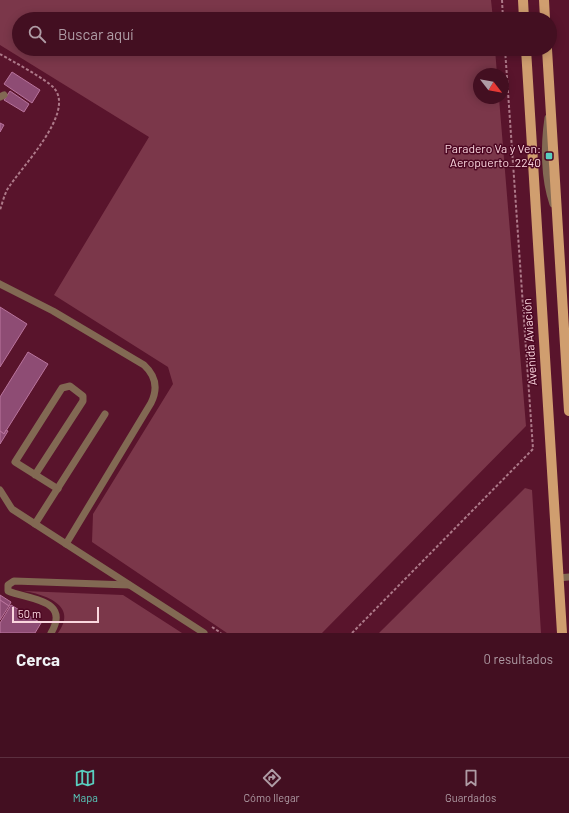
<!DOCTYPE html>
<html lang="es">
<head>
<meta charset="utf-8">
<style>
  :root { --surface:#430f21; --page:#4a182a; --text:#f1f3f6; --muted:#af9ca5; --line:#5b2f3f; --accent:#59cebf }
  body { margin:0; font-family:Barlow,sans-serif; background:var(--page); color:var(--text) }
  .compass { position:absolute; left:473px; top:68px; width:36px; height:36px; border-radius:50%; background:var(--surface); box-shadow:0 2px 10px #0003; rotate:121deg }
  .scale { position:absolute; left:12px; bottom:10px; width:87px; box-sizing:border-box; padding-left:4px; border:2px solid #fad6de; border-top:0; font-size:11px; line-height:14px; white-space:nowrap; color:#fad6de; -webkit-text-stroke:3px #4d0722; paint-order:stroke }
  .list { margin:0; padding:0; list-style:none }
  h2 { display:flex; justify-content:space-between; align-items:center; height:52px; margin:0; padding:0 16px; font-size:17px }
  h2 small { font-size:13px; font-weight:400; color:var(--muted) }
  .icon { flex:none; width:22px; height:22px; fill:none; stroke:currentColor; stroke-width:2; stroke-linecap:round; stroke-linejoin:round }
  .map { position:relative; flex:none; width:569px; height:633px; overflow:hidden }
  .search { position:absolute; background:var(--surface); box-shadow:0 2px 10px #0003; left:12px; right:12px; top:12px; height:44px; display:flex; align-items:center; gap:10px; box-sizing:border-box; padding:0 14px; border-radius:22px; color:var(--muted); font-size:15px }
  .sheet { height:124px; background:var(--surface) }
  nav { display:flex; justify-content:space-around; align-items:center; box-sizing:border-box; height:56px; border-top:1px solid var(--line); background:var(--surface); font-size:11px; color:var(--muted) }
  nav a { display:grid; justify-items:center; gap:2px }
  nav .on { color:var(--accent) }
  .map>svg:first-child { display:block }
  .green { fill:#7b374a }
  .building { fill:#8e4c74; stroke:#b9749d }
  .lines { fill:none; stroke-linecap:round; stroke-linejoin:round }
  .path { stroke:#ad7989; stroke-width:2; stroke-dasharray:3 2; stroke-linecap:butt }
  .service { stroke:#826953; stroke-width:7 }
  .primary { stroke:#d09e6f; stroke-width:10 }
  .poi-dot { fill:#59cebf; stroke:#4d0722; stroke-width:1.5 }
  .labels { text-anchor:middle; stroke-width:3; stroke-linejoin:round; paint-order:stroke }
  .poi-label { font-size:12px; fill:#fad6de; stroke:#4d0722; text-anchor:end }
  .street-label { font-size:12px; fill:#fad6de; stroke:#4d0722 }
</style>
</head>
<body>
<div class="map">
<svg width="569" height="633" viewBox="0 0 569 633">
  <rect width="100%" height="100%" fill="#59142c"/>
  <!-- green -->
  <g class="green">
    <path d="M0,0H491L493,19H19V49H495L497,74H479V98H499L526,426L322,633H227L92,542L93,514L173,384L168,367L54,295L149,137L0,45Z"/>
    <path d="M525,488L532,490L541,633H379Z"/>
    <path d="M23,591L123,595L182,633H58C79,605 44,594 23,591Z"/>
  </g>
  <!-- building -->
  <g class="building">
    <path d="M12,72L40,90L32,103L4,84Z"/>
    <path d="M10,91L29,104L24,112L4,100Z"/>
    <path d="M0,123L4,125L0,132Z"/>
    <path d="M0,307L27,324L0,367Z"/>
    <path d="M28,352L48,364L4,434L0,431V397Z"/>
    <path d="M6,430L8,431L0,444V431L4,434Z"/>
    <path d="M0,595L11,602L9,606L0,600Z"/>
    <path d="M0,600L9,606L0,620Z"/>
    <path d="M11,605L41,623L35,633H0V623Z"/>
  </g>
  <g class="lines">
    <!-- path -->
    <g class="path">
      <path d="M502,0L503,19"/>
      <path d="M0,54C12,61 46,79 54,88C76,113 20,168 7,190C4,196 2,204 0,210"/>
      <path d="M212,627L221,633"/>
      <path d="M352,633L533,449L505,49"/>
    </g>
    <!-- service -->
    <g class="service">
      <path d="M0,97L4,95"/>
      <path d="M548,118C544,145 544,178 553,204"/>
      <path d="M0,284L53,311L144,365C156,376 158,389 151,403L66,544"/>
      <path d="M35,475L83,401V396L70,386L62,388L15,462L58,489"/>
      <path d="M0,490L12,509L204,633"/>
      <path d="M35,524L105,414"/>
      <path d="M558,578L569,577"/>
      <path d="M51,633C71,599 29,600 8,591V585L14,581L129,585"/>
    </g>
    <!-- primary -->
    <g class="primary">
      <path d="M523,0L524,19"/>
      <path d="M544,0L545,19"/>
      <path d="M526,49L562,633"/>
      <path d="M547,49L569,411"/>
    </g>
  </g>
  <!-- markers -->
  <rect class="poi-dot" x="545" y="152" width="8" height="8" rx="2"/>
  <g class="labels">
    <!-- poi labels -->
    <g class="poi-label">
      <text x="541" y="153">Paradero Va y Ven:<tspan x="541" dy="14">Aeropuerto_2240</tspan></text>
    </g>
    <!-- street labels -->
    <g class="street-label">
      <text transform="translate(530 342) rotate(-94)" y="4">Avenida Aviación</text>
    </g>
  </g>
</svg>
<svg class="compass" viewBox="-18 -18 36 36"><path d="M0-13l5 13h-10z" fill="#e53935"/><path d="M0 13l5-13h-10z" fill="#af9ca5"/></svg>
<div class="scale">50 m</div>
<div class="search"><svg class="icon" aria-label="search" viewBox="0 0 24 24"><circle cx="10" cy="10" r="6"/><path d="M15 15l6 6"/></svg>Buscar aquí</div>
</div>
<section class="sheet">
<h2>Cerca<small>0 resultados</small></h2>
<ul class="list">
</ul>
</section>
<nav>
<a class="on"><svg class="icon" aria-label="map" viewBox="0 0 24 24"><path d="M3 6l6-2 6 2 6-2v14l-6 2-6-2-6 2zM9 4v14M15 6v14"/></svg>Mapa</a>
<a><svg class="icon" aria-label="directions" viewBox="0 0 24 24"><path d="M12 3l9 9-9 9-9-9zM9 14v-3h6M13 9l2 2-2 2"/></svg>Cómo llegar</a>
<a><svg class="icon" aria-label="saved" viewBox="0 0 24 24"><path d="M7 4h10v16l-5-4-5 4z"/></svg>Guardados</a>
</nav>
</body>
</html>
